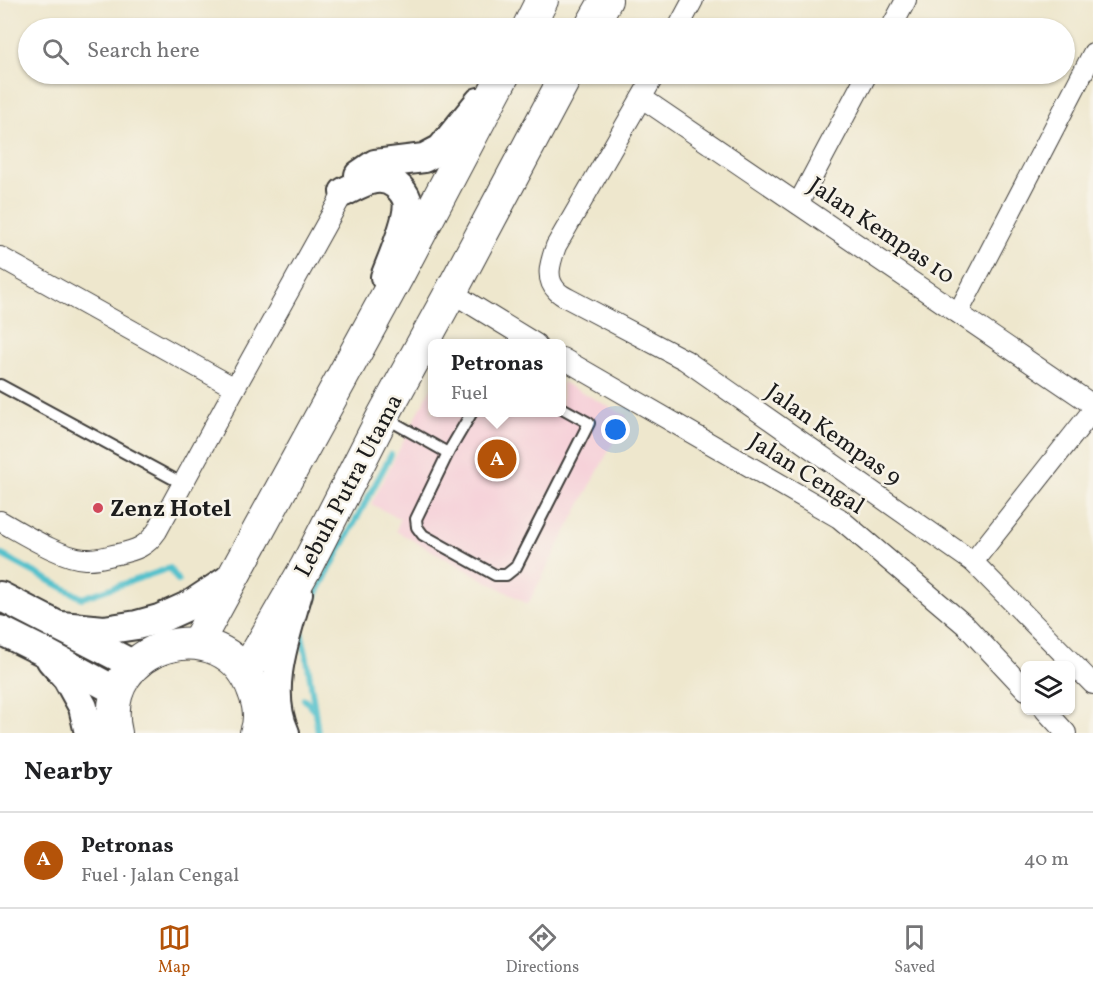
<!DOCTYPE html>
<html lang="en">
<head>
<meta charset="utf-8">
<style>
  :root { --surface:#fff; --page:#f6f6f6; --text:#202124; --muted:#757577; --line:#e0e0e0; --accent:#b45309 }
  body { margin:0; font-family:Vollkorn,serif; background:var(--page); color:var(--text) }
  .controls { position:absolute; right:18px; bottom:18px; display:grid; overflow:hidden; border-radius:9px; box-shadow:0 2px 4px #0004 }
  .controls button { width:54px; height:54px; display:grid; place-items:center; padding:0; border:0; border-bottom:2px solid var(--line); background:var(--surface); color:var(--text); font:30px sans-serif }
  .you { position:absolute; left:616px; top:430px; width:21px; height:21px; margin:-15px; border:4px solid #fff; border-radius:50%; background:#1a73e8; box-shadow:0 0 0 9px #1a73e833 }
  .badge { display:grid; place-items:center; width:39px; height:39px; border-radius:50%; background:var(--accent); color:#fff; font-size:20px; font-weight:700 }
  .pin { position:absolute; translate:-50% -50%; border:3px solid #fff; box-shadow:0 2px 6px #0006 }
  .popup { position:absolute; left:428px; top:339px; width:138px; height:78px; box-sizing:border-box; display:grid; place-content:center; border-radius:9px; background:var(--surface); filter:drop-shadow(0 2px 4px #0005); font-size:20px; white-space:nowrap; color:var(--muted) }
  .popup b { font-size:22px; color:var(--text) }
  .popup::after { content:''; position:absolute; left:50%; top:100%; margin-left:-12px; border:12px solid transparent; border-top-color:var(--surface) }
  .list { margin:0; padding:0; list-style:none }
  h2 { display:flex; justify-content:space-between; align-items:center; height:78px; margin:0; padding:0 24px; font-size:26px }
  h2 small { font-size:20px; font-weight:400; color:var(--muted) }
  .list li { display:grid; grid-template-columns:39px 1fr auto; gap:18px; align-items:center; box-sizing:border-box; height:96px; padding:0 24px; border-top:2px solid var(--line) }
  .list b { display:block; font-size:22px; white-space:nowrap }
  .list p { margin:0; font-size:20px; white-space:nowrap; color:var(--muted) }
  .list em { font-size:20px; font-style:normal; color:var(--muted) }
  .icon { flex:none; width:33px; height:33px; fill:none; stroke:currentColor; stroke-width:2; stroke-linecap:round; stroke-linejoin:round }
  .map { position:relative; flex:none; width:1093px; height:733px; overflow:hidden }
  .search { position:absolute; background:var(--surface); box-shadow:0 2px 4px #0004; left:18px; right:18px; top:18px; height:66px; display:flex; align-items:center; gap:15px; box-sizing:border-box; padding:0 21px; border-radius:33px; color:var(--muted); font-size:22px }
  .sheet { height:174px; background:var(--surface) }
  nav { display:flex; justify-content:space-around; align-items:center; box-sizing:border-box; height:84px; border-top:2px solid var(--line); background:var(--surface); font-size:16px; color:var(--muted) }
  nav a { display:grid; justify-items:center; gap:3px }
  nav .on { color:var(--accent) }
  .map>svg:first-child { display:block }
  .built { fill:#f6cfd8 }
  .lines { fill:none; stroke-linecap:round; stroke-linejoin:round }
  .stream { stroke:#54c1cc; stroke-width:6 }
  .service-casing { stroke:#3c3a37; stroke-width:14 }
  .minor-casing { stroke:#3c3a37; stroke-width:22 }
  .secondary-casing { stroke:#3c3a37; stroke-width:32 }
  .primary-casing { stroke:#3c3a37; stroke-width:34 }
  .service { stroke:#fff; stroke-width:10 }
  .minor { stroke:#fff; stroke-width:20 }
  .secondary { stroke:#fff; stroke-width:28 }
  .primary { stroke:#fff; stroke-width:32 }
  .poi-dot { fill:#d1495b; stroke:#f7f3e8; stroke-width:2 }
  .labels { text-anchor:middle; stroke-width:5; stroke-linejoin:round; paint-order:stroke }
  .street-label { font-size:24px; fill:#1c1c1c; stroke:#f7f3e8 }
  .poi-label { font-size:24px; font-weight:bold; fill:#1c1c1c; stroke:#f7f3e8; text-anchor:start }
</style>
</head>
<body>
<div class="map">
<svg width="1093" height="733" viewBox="0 0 1093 733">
  <rect width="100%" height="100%" fill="#f7f3e8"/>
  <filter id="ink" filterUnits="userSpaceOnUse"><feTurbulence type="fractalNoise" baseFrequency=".0167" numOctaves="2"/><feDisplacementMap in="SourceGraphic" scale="12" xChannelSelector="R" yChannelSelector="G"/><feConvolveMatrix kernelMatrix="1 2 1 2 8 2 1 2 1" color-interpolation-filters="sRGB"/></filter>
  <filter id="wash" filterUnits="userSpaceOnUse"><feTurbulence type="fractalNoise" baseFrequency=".008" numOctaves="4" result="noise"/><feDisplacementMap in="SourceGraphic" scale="24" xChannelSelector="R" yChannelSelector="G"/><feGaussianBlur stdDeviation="1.35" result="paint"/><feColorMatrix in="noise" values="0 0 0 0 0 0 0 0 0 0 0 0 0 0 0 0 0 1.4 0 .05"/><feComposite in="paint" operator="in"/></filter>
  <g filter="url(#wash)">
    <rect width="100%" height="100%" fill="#eee7cd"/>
    <!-- built -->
    <path class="built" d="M562,382L627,416L528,604L396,531L400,519L371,504L432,386V412H562Z"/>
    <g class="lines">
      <!-- stream -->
      <g class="stream">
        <path d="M0,554L82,598L170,568L178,581"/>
        <path d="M305,615L391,455"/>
        <path d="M300,627L307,659L315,711"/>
        <path d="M304,699L315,711L318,733"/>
      </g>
    </g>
  </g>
  <g filter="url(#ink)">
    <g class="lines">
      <defs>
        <g id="service">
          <path d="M0,385L183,484"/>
          <path d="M384,417L448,453L472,412"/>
          <path d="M448,453L416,519L417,527L423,535L495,575H506L516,567L589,423L562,408"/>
        </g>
        <g id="minor">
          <path d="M678,28L693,0"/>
          <path d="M891,28L906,0"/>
          <path d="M655,74L556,246C551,261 544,278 557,291C560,294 565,297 569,299L685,360L973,562L1093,684"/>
          <path d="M642,98L1093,405"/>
          <path d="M798,204L867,74"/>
          <path d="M0,257L235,388"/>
          <path d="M451,292L536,344"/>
          <path d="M958,313L1093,53"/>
          <path d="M562,358L839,518L965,625L1026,690"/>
          <path d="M0,521C22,533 61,558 85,559C97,560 107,556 118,554C136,550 146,547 157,531L235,388L344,192"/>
          <path d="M973,562L1093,410"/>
          <path d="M1045,710L1066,733"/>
        </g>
        <g id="secondary">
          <path d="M359,175L375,164L424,158L441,149L479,102"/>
          <path d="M344,192C361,184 379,171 396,185C401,189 405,194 407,200C411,216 391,261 385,277"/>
          <path d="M0,596L134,665"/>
          <path d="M61,626L104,630L137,625L159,619L190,605L234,576"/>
          <path d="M0,630L44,652L118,692"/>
          <path d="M51,660L67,678L83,707L89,733"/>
          <path d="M285,733C265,690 286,635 298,593"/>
        </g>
        <g id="primary">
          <path d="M528,28L542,0"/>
          <path d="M590,28L606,0"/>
          <path d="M197,643L397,277L504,74"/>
          <path d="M245,673L306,567L383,416L451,292L567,74"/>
          <path d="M116,733C95,644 225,606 254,692C259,705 261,720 256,733"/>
        </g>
      </defs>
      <!-- service casing -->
      <use href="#service" class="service-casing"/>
      <!-- minor casing -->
      <use href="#minor" class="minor-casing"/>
      <!-- secondary casing -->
      <use href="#secondary" class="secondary-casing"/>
      <!-- primary casing -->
      <use href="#primary" class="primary-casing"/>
      <!-- service -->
      <use href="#service" class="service"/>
      <!-- minor -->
      <use href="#minor" class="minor"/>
      <!-- secondary -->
      <use href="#secondary" class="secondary"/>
      <!-- primary -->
      <use href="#primary" class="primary"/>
    </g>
  </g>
  <!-- markers -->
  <circle class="poi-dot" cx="98" cy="508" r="6"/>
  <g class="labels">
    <!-- street labels -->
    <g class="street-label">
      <text transform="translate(882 230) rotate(34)" y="8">Jalan Kempas 10</text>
      <text transform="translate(834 434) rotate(35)" y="8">Jalan Kempas 9</text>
      <text transform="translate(807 473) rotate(32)" y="8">Jalan Cengal</text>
      <text transform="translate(348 485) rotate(-62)" y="8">Lebuh Putra Utama</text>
    </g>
    <!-- poi labels -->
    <g class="poi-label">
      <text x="110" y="516">Zenz Hotel</text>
    </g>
  </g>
</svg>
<div class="controls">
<button><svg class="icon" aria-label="layers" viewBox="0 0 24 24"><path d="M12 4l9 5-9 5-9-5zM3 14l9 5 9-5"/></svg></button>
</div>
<div class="you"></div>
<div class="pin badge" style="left:497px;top:459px">A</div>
<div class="popup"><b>Petronas</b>Fuel</div>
<div class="search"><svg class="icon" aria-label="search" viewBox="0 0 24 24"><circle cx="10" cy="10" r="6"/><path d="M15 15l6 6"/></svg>Search here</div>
</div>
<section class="sheet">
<h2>Nearby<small></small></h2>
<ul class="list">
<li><span class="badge">A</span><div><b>Petronas</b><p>Fuel · Jalan Cengal</p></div><em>40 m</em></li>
</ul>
</section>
<nav>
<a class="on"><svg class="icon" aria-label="map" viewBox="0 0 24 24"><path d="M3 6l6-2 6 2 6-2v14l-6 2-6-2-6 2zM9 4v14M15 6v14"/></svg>Map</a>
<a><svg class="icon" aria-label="directions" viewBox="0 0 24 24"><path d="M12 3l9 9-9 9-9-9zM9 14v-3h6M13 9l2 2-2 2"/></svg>Directions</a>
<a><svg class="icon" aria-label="saved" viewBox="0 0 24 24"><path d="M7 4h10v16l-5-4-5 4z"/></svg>Saved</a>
</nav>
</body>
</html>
